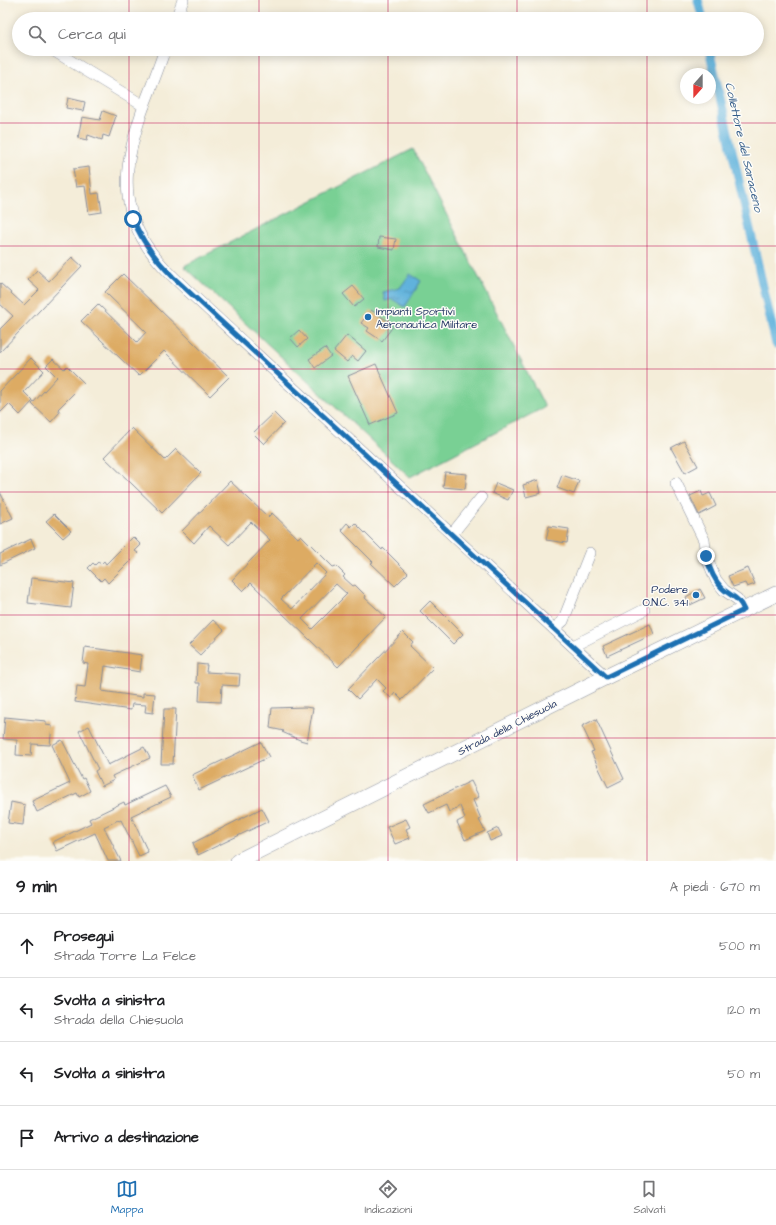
<!DOCTYPE html>
<html lang="it">
<head>
<meta charset="utf-8">
<style>
  :root { --surface:#fff; --page:#f2f2f2; --text:#202124; --muted:#757577; --line:#e0e0e0; --accent:#1f6fb2 }
  body { margin:0; font-family:"Architects Daughter",sans-serif; background:var(--page); color:var(--text) }
  .compass { position:absolute; left:680px; top:68px; width:36px; height:36px; border-radius:50%; background:var(--surface); box-shadow:0 2px 10px #0003; rotate:201deg }
  .stop { position:absolute; width:12px; height:12px; margin:-9px; border:3px solid #1f6fb2; border-radius:50%; background:#fff }
  .stop.end { background:#1f6fb2; border-color:#fff; box-shadow:0 1px 4px #0008 }
  .list { margin:0; padding:0; list-style:none }
  h2 { display:flex; justify-content:space-between; align-items:center; height:52px; margin:0; padding:0 16px; font-size:17px }
  h2 small { font-size:13px; font-weight:400; color:var(--muted) }
  .list li { display:grid; grid-template-columns:26px 1fr auto; gap:12px; align-items:center; box-sizing:border-box; height:64px; padding:0 16px; border-top:1px solid var(--line) }
  .list b { display:block; font-size:15px; white-space:nowrap }
  .list p { margin:0; font-size:13px; white-space:nowrap; color:var(--muted) }
  .list em { font-size:13px; font-style:normal; color:var(--muted) }
  .icon { flex:none; width:22px; height:22px; fill:none; stroke:currentColor; stroke-width:2; stroke-linecap:round; stroke-linejoin:round }
  .map { position:relative; flex:none; width:776px; height:861px; overflow:hidden }
  .search { position:absolute; background:var(--surface); box-shadow:0 2px 10px #0003; left:12px; right:12px; top:12px; height:44px; display:flex; align-items:center; gap:10px; box-sizing:border-box; padding:0 14px; border-radius:22px; color:var(--muted); font-size:15px }
  .sheet { height:308px; background:var(--surface) }
  nav { display:flex; justify-content:space-around; align-items:center; box-sizing:border-box; height:56px; border-top:1px solid var(--line); background:var(--surface); font-size:11px; color:var(--muted) }
  nav a { display:grid; justify-items:center; gap:2px }
  nav .on { color:var(--accent) }
  .map>svg:first-child { display:block }
  .green { fill:#79d094; stroke:#4a8079 }
  .water { fill:url(#water-ripples); stroke:#3e709d }
  .lines { fill:none; stroke-linecap:round; stroke-linejoin:round }
  .canal { stroke:#61b2dc; stroke-width:9 }
  .building { fill:#ddab64; fill-rule:evenodd }
  .street-casing { stroke:#888e9c; stroke-width:12 }
  .secondary-casing { stroke:#888e9c; stroke-width:16 }
  .street { stroke:#fff; stroke-width:11 }
  .secondary { stroke:#fff; stroke-width:15 }
  .route { stroke:#1f6fb2; stroke-width:5 }
  .grid { fill:none; stroke:#c2185b; stroke-width:1; stroke-opacity:0.55 }
  .poi-dot { fill:#1f6fb2; stroke:#fdfcf7; stroke-width:1.5 }
  .labels { text-anchor:middle; stroke-width:3; stroke-linejoin:round; paint-order:stroke }
  .poi-label { font-size:11px; fill:#1b2f5e; stroke:#fdfcf7; text-anchor:start }
  .street-label { font-size:11px; fill:#1b2f5e; stroke:#fdfcf7 }
  .water-label { font-size:12px; font-style:italic; fill:#345d8a; stroke:#fdfcf7 }
</style>
</head>
<body>
<div class="map">
<svg width="776" height="861" viewBox="0 0 776 861">
  <defs>
    <pattern id="water-ripples" width="26" height="14" patternUnits="userSpaceOnUse"><rect width="26" height="14" fill="#61b2dc"/><path d="M2 4q2-2 4 0t4 0M15 11q2-2 4 0t4 0" fill="none" stroke="#4f91b6"/></pattern>
  </defs>
  <rect width="100%" height="100%" fill="#fdfcf7"/>
  <filter id="ink" filterUnits="userSpaceOnUse"><feTurbulence type="fractalNoise" baseFrequency=".025" numOctaves="2"/><feDisplacementMap in="SourceGraphic" scale="8" xChannelSelector="R" yChannelSelector="G"/><feConvolveMatrix kernelMatrix="1 2 1 2 8 2 1 2 1" color-interpolation-filters="sRGB"/></filter>
  <filter id="wash" filterUnits="userSpaceOnUse"><feTurbulence type="fractalNoise" baseFrequency=".012" numOctaves="4" result="noise"/><feDisplacementMap in="SourceGraphic" scale="16" xChannelSelector="R" yChannelSelector="G"/><feGaussianBlur stdDeviation="0.9" result="paint"/><feColorMatrix in="noise" values="0 0 0 0 0 0 0 0 0 0 0 0 0 0 0 0 0 1.4 0 .05"/><feComposite in="paint" operator="in"/></filter>
  <g filter="url(#wash)">
    <rect width="100%" height="100%" fill="#f4edd9"/>
    <!-- green -->
    <path class="green" d="M413,149L545,407L410,477L184,266Z"/>
    <!-- water -->
    <path class="water" d="M410,274L421,281L405,307L392,299L385,301L383,292L400,288Z"/>
    <g class="lines">
      <!-- canal -->
      <g class="canal">
        <path d="M698,0L703,19"/>
        <path d="M709,49L776,344"/>
      </g>
    </g>
    <g id="blocks">
      <!-- building -->
      <g class="building">
        <path d="M68,98L85,102L83,111L66,108Z"/>
        <path d="M103,111L116,116L109,137L103,135L102,140L88,135L87,140L78,138L82,117L100,120Z"/>
        <path d="M89,167L92,194L99,193L102,212L89,214L85,186L76,187L73,169Z"/>
        <path d="M379,237L396,239L394,250L378,247Z"/>
        <path d="M72,257L82,266L0,352V329L13,316L0,304V283L24,305L39,290L28,280L37,270L49,281Z"/>
        <path d="M123,274L229,377L210,396L164,351L139,376L81,321L98,304L137,342L146,332L105,292Z"/>
        <path d="M353,286L364,299L354,307L343,294Z"/>
        <path d="M371,310L394,325L382,341L367,331L369,328L361,323Z"/>
        <path d="M299,330L307,339L298,347L290,338Z"/>
        <path d="M347,335L366,351L358,361L352,356L347,362L334,351Z"/>
        <path d="M325,348L331,356L315,368L309,359Z"/>
        <path d="M31,358L44,371L24,392L33,401L20,415L9,404L0,413V391Z"/>
        <path d="M53,359L64,369L67,366L84,383L58,409L60,412L51,422L32,404L57,377L46,366Z"/>
        <path d="M376,364L398,413L370,425L348,376Z"/>
        <path d="M274,413L284,423L264,444L253,433Z"/>
        <path d="M132,428L165,460L176,449L201,473L162,513L104,457Z"/>
        <path d="M684,441L698,466L685,473L671,448Z"/>
        <path d="M445,472L467,474L465,489L443,487Z"/>
        <path d="M562,475L579,481L574,494L557,488Z"/>
        <path d="M538,480L541,493L526,497L523,485Z"/>
        <path d="M230,481L268,517L272,513L298,538L301,535L333,567L336,566L345,575L343,577L353,586L355,585L366,596L365,598L386,617L338,667L251,583L243,591L232,580L270,540L251,522L229,545L209,526L194,543L182,531ZM316,563L326,573L292,609L281,599ZM336,584L347,594L312,629L302,619Z"/>
        <path d="M496,483L513,490L508,500L492,493Z"/>
        <path d="M701,491L703,496L710,493L716,506L699,515L690,496Z"/>
        <path d="M0,492L13,518L0,524Z"/>
        <path d="M54,514L71,531L63,538L46,521Z"/>
        <path d="M347,523L351,527L355,523L382,550L383,548L408,573L395,586L371,563L373,562L341,530Z"/>
        <path d="M549,526L569,529L567,543L546,540Z"/>
        <path d="M133,537L141,545L135,551L138,553L108,583L104,578L101,581L88,568L93,563L95,565L98,562L101,564L104,561L106,564Z"/>
        <path d="M31,539L35,548L0,565V554Z"/>
        <path d="M748,568L755,584L747,587L745,583L733,587L728,576Z"/>
        <path d="M31,578L74,583L71,608L28,603Z"/>
        <path d="M700,589L705,598L690,605L686,597Z"/>
        <path d="M430,601L463,634L453,644L420,611Z"/>
        <path d="M213,620L224,630L200,655L189,645Z"/>
        <path d="M650,624L654,634L607,656L603,646Z"/>
        <path d="M403,632L413,642L410,646L433,668L402,700L395,693L391,698L383,691L386,688L377,679L358,699L348,689Z"/>
        <path d="M85,647L142,655L140,672L105,666L102,691L143,697V693L155,694L153,713L145,712L146,705L132,704L131,710L75,702L77,686L85,687L88,664L83,663Z"/>
        <path d="M197,664L207,665L206,672L240,674L239,686L222,685L221,702L199,701L200,683H196Z"/>
        <path d="M305,707L313,708L307,742L300,740L282,732L284,731L270,728L272,708Z"/>
        <path d="M164,709H176L173,764H161Z"/>
        <path d="M5,717L46,721V725L52,726L50,745L32,744L31,756L16,755L17,740L3,739Z"/>
        <path d="M596,719L624,779L608,787L591,752L594,751L582,726Z"/>
        <path d="M89,726L108,765L144,747L150,758L112,776L114,780L102,786L95,771L98,769L79,731Z"/>
        <path d="M62,740L82,779L84,778L90,791L79,797L77,793L37,812L32,801L70,783L52,745Z"/>
        <path d="M261,742L269,757L199,790L192,775Z"/>
        <path d="M471,781L479,797L473,800L481,819L479,820L485,831L465,840L457,822L465,818L460,806L449,812L446,805L429,813L424,804Z"/>
        <path d="M165,786L171,797L131,816L148,852L139,856L121,820L119,821L118,820L104,827L121,861H108L95,833L57,851L53,842L91,823L89,819L124,802L125,805Z"/>
        <path d="M11,802L25,805L23,825L8,823Z"/>
        <path d="M262,808L269,821L198,855L193,843Z"/>
        <path d="M406,819L410,827L406,829L410,838L395,844L387,827Z"/>
        <path d="M498,828L502,836L490,841L487,833Z"/>
      </g>
    </g>
  </g>
  <g filter="url(#ink)">
    <use href="#blocks" fill-opacity="0" stroke="#888e9c" stroke-width="1"/>
    <g class="lines">
      <defs>
        <g id="street">
          <path d="M176,19L183,0"/>
          <path d="M51,49L144,106"/>
          <path d="M165,49C159,67 152,85 145,103C129,148 116,193 142,238C153,258 170,274 187,290L606,677"/>
          <path d="M676,483L704,540L706,556L716,580L724,590L737,599L744,610"/>
          <path d="M452,534L481,498"/>
          <path d="M554,629L563,621L590,553"/>
          <path d="M573,646L644,610"/>
        </g>
        <path id="secondary" d="M238,861L606,677L776,594"/>
      </defs>
      <!-- street casing -->
      <use href="#street" class="street-casing"/>
      <!-- secondary casing -->
      <use href="#secondary" class="secondary-casing"/>
      <!-- street -->
      <use href="#street" class="street"/>
      <!-- secondary -->
      <use href="#secondary" class="secondary"/>
    </g>
  </g>
  <g class="lines" filter="url(#ink)">
    <!-- route -->
    <path class="route" d="M133,219C142,242 156,260 173,277L606,677L744,610C738,596 731,597 722,588C714,580 709,567 706,556"/>
  </g>
  <!-- grid -->
  <path class="grid" d="M129,0V19M259,0V19M388,0V19M517,0V19M647,0V19M129,49V861M259,49V861M388,49V861M517,49V861M647,49V861M0,123H776M0,246H776M0,369H776M0,492H776M0,615H776M0,738H776"/>
  <!-- markers -->
  <g class="poi-dot">
    <circle cx="368" cy="317" r="4"/>
    <circle cx="696" cy="595" r="4"/>
  </g>
  <g class="labels">
    <!-- poi labels -->
    <g class="poi-label">
      <text x="376" y="315">Impianti Sportivi<tspan x="376" dy="13">Aeronautica Militare</tspan></text>
      <text x="688" y="593" text-anchor="end">Podere<tspan x="688" dy="13">O.N.C. 341</tspan></text>
    </g>
    <!-- street labels -->
    <g class="street-label">
      <text transform="translate(507 727) rotate(-27)" y="4">Strada della Chiesuola</text>
    </g>
    <!-- water labels -->
    <g class="water-label">
      <text transform="translate(744 147) rotate(77)" y="4">Collettore del Saraceno</text>
    </g>
  </g>
</svg>
<svg class="compass" viewBox="-18 -18 36 36"><path d="M0-13l5 13h-10z" fill="#e53935"/><path d="M0 13l5-13h-10z" fill="#757577"/></svg>
<div class="stop" style="left:133px;top:219px"></div>
<div class="stop end" style="left:706px;top:556px"></div>
<div class="search"><svg class="icon" aria-label="search" viewBox="0 0 24 24"><circle cx="10" cy="10" r="6"/><path d="M15 15l6 6"/></svg>Cerca qui</div>
</div>
<section class="sheet">
<h2>9 min<small>A piedi · 670 m</small></h2>
<ul class="list">
<li><svg class="icon" aria-label="ahead" viewBox="0 0 24 24"><path d="M12 20V5M6 11l6-6 6 6"/></svg><div><b>Prosegui</b><p>Strada Torre La Felce</p></div><em>500 m</em></li>
<li><svg class="icon" aria-label="left" viewBox="0 0 24 24"><path d="M17 20v-9H6M10 6l-5 5 5 5"/></svg><div><b>Svolta a sinistra</b><p>Strada della Chiesuola</p></div><em>120 m</em></li>
<li><svg class="icon" aria-label="left" viewBox="0 0 24 24"><path d="M17 20v-9H6M10 6l-5 5 5 5"/></svg><div><b>Svolta a sinistra</b></div><em>50 m</em></li>
<li><svg class="icon" aria-label="arrive" viewBox="0 0 24 24"><path d="M6 21V4h12l-3 4 3 4H6"/></svg><div><b>Arrivo a destinazione</b></div></li>
</ul>
</section>
<nav>
<a class="on"><svg class="icon" aria-label="map" viewBox="0 0 24 24"><path d="M3 6l6-2 6 2 6-2v14l-6 2-6-2-6 2zM9 4v14M15 6v14"/></svg>Mappa</a>
<a><svg class="icon" aria-label="directions" viewBox="0 0 24 24"><path d="M12 3l9 9-9 9-9-9zM9 14v-3h6M13 9l2 2-2 2"/></svg>Indicazioni</a>
<a><svg class="icon" aria-label="saved" viewBox="0 0 24 24"><path d="M7 4h10v16l-5-4-5 4z"/></svg>Salvati</a>
</nav>
</body>
</html>
